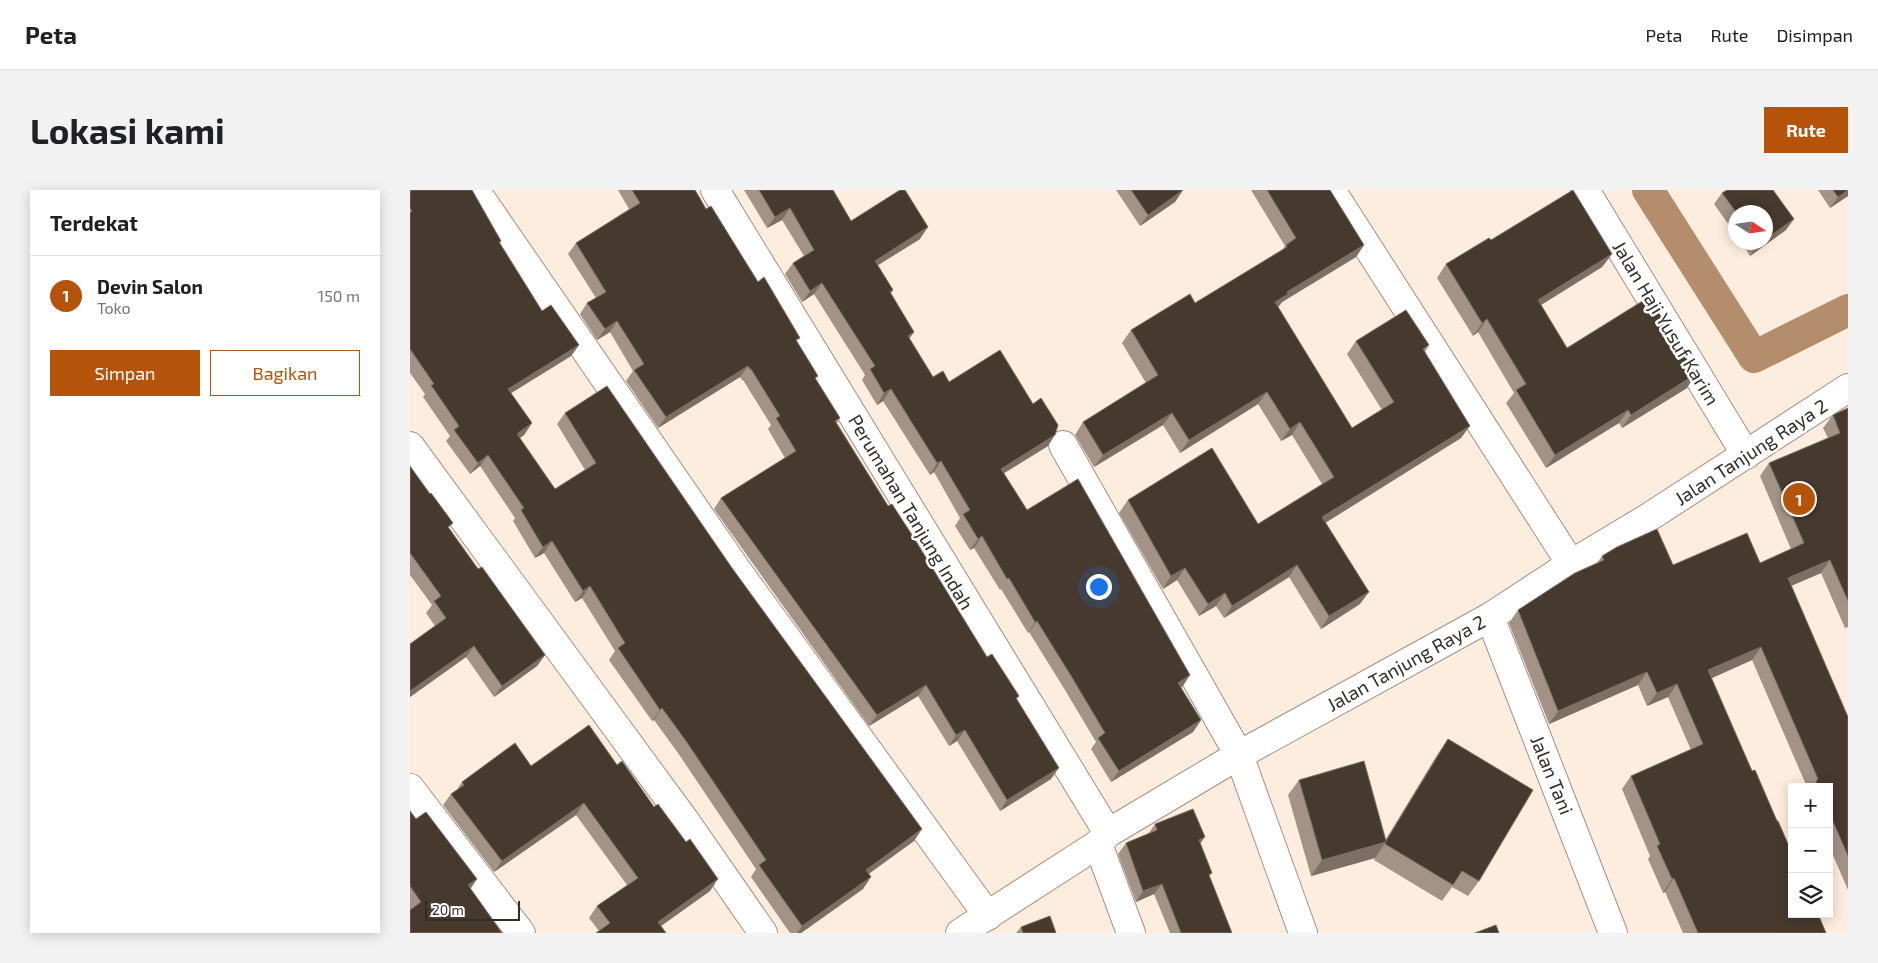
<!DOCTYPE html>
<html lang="id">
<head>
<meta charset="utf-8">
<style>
  :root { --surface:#fff; --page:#f2f2f2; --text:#202124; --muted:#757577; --line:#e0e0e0; --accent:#b45309 }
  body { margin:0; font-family:"Exo 2",sans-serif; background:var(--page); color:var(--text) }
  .controls { position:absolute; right:15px; bottom:15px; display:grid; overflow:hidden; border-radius:0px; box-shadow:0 2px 12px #0003 }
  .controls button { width:45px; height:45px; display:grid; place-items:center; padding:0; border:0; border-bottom:1px solid var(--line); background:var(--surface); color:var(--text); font:25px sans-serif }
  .compass { position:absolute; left:1318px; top:15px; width:45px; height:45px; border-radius:50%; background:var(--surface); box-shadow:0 2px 12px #0003; rotate:102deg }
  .scale { position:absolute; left:15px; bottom:12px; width:95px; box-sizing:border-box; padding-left:5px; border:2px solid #332d28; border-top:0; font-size:14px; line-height:18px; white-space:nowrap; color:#332d28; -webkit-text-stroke:4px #fff; paint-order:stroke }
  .you { position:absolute; left:688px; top:396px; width:18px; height:18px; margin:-12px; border:4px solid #fff; border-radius:50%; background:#1a73e8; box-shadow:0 0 0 8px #1a73e833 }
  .badge { display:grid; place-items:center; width:32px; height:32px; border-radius:50%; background:var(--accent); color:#fff; font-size:16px; font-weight:700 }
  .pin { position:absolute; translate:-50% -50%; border:2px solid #fff; box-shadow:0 1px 5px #0006 }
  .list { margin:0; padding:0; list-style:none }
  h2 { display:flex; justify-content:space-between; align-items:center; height:65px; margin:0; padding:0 20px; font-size:21px }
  h2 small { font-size:16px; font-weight:400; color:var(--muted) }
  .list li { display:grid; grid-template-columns:32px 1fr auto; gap:15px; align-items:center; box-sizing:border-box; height:80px; padding:0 20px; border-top:1px solid var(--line) }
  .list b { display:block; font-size:19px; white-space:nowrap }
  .list p { margin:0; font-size:16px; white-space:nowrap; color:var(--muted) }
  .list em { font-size:16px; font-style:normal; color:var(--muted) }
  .actions { display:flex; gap:10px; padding:15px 20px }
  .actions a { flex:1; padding:11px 0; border:1px solid var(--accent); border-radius:0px; text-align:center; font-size:18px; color:var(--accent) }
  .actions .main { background:var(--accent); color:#fff }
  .icon { flex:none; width:28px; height:28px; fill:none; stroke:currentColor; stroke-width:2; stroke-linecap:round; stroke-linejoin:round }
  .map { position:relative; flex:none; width:1438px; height:743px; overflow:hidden; border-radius:0px }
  header { display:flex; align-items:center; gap:30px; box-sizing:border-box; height:70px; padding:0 25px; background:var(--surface); border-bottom:1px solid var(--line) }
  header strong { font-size:24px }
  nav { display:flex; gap:28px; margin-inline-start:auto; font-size:18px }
  .intro { display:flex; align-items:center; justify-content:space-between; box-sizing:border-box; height:120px; padding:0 30px }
  h1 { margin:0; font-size:35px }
  .button { padding:12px 22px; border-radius:0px; background:var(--accent); color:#fff; font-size:18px; font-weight:700 }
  main { display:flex; gap:30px; padding:0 30px }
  aside { flex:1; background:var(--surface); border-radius:0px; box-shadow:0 2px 12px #0003 }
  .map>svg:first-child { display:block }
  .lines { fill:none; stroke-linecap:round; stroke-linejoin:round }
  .canal { stroke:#b48e6c; stroke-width:32 }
  .street-casing { stroke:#a09183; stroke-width:30 }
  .secondary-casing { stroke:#a09183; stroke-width:30 }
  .street { stroke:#fff; stroke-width:28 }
  .secondary { stroke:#fff; stroke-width:28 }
  .wall { fill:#a29386 }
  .shaded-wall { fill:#7d6f63 }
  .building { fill:#46392e; stroke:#7d6f63 }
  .labels { text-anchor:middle; stroke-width:5; stroke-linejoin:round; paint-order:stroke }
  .street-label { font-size:19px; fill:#332d28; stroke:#fff }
</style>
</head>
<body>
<header>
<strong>Peta</strong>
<nav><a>Peta</a><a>Rute</a><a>Disimpan</a></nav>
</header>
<div class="intro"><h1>Lokasi kami</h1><a class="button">Rute</a></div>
<main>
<aside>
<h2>Terdekat<small></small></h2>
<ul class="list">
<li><span class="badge">1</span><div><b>Devin Salon</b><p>Toko</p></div><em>150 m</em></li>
</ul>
<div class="actions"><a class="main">Simpan</a><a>Bagikan</a></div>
</aside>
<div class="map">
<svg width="1438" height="743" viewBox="0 0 1438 743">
  <rect width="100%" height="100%" fill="#fdedde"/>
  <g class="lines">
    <!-- canal -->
    <path class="canal" d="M1238,0L1344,167L1438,120"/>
    <defs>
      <g id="street">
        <path d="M65,0L327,380L578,726"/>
        <path d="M305,0L698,643"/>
        <path d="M921,0L1161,374"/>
        <path d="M1175,0L1336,265"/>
        <path d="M653,255L829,565L893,743"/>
        <path d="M0,256L276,632L353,743"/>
        <path d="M0,598L111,743"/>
        <path d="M688,654L721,743"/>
      </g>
      <g id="secondary">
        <path d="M1080,427L1203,743"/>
        <path d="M550,743L688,654L698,643L829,565L1080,427L1161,374L1236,329L1438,198"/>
      </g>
    </defs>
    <!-- street casing -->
    <use href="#street" class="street-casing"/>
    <!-- secondary casing -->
    <use href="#secondary" class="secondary-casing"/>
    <!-- street -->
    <use href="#street" class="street"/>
    <!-- secondary -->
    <use href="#secondary" class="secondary"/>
  </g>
  <!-- wall -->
  <g class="wall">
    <path d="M0,0L91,51L90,53L132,121L169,155L161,166L101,203L122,233L114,245L110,248L145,299L175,280L147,234L155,223L504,651L459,684L453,699L391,743H380L341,687L346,679L268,563L244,530L242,531L199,470L205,461L172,408L165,412L134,363L125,368L103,331L105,328L70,276L60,284L36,251L40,246L13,207L15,204L0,183Z"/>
    <path d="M208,0H285L296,19L348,92L387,152L406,189L430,228L427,233L478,316L577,467L609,506L607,509L641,589L590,621L547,551L539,556L508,506L459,536L304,319L311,308L375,268L358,239L361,235L333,190H332L330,187L248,238L216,191L223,181L200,142L187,150L170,124L177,113L186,108L158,64L166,53L219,19Z"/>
    <path d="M334,0H423L441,31L510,49L468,75L483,100L481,104L504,142L499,149L523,187L539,192L638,256L594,283L617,320L780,485L772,497L771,498L791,530L783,542L701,592L681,559L686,552L655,500L619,442L618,443L591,399L590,400L564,358L560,360L545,336L550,328L524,282L520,285L473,211L467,215L452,190L455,185L404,104L392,112L375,84L383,73L394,66L372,30L357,38Z"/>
    <path d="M706,0H773L765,12L730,36Z"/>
    <path d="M841,0H920L954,55L946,67L872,112L868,117L942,238L972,220L937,164L946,151L1019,155L1015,162L1051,248L916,332L950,414L911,439L879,387L814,428L806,416L789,426L767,390L753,399L709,323L718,310L848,334L912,294L882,245L871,251L848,214L770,263L753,235L684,277L665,245L673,232L736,193L712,153L721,140L785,113L872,60L875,56Z"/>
    <path d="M1408,0H1438V6L1420,18Z"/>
    <path d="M1312,3L1376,40L1340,66L1331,52H1356L1326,22V45L1304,14Z"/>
    <path d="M1081,50L1202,64L1192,77L1131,115L1157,158L1277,198L1212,238L1209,233L1136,278L1096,213L1104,203L1068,142L1063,146L1027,88L1036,74Z"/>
    <path d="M1438,218V437L1435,438L1411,383L1381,396L1438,527V700L1419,656V597H1397L1342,470L1301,488L1342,581L1367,631L1416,743H1273L1255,702L1253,703L1238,669L1240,666L1212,599L1221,586L1281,560L1258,507L1237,516L1228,495L1139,534L1099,433L1108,420L1187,373L1192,366L1263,375L1350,373L1381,359L1350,286L1359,273L1418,248L1413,238L1423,225Z"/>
    <path d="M0,276L39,338L68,379L135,465L127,476L84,507L56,467L0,507V454L25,436L16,423L22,415L0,385Z"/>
    <path d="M1038,549L1069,691L1058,706L1042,697L1032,711L964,670L965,668L901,686L878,605L889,590L976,649L1027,565Z"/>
    <path d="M207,575L300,701L251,736L189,741L179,728L187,716L217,695L166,625L84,682L33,615L41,604L46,601L52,592L121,576Z"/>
    <path d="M0,621L6,629L67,689L60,698L0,720Z"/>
    <path d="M745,634L790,654L800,687L822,743H760L744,704L726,712L708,664L716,653L738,644Z"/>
    <path d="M611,737L646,743H606Z"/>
  </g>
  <!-- shaded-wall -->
  <g class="shaded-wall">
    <path d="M773,0L765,12L730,36L738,25Z"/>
    <path d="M1438,0V6L1420,18L1428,7Z"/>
    <path d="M380,18L372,30L357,38L365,27Z"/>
    <path d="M1384,29L1376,40L1340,66L1348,54L1351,52H1356V49Z"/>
    <path d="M518,37L510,49L457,82L465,71Z"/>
    <path d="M954,55L946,67L872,112L869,116L857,124L865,112L877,102Z"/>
    <path d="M1202,64L1192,77L1118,123L1128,110Z"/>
    <path d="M412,93L404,104L392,112L400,101Z"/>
    <path d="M1077,129L1068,142L1063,146L1072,133Z"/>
    <path d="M207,131L200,142L187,150L195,139Z"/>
    <path d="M504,142L496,153L498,146Z"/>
    <path d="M169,155L161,166L90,210L98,199Z"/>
    <path d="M338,176L330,187L248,238L256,227Z"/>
    <path d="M1286,184L1277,198L1212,238L1221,225Z"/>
    <path d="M481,199L473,211L467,215L474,203Z"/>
    <path d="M857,202L848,214L770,263L779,250Z"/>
    <path d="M1218,220L1209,233L1136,278L1145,265Z"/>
    <path d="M762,223L753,235L684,277L693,265Z"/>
    <path d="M890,232L882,245L871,251L880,239Z"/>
    <path d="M122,233L114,245L99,256L107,244Z"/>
    <path d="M1060,236L1051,248L904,340L912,327Z"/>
    <path d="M645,245L638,256L583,290L591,279Z"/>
    <path d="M78,265L70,276L60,284L68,273Z"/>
    <path d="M531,271L524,282L520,285L527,273Z"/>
    <path d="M572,346L564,358L560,360L568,349Z"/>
    <path d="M142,351L134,363L125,368L133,357Z"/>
    <path d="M1420,370L1411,383L1369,401L1378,388Z"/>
    <path d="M887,375L879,387L814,428L822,416Z"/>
    <path d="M775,378L767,390L753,399L761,386Z"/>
    <path d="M180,396L172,408L165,412L173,401Z"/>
    <path d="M959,402L950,414L911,439L919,426Z"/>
    <path d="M815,403L806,416L789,426L798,414Z"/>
    <path d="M627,431L619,442L618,443L625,432Z"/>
    <path d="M64,456L56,467L0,507V501Z"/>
    <path d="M1351,457L1342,470L1289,494L1298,480Z"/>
    <path d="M135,465L127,476L84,507L92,496Z"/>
    <path d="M1237,482L1228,495L1139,534L1148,521Z"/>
    <path d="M780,485L772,497L760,504L768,493Z"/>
    <path d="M1267,494L1258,507L1237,516L1247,503Z"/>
    <path d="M516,495L508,506L459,536L467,525Z"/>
    <path d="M252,518L244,530L242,531L250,520Z"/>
    <path d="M791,530L783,542L701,592L709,581Z"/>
    <path d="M555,540L547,551L539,556L546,545Z"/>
    <path d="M649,578L641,589L590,621L597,610Z"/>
    <path d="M174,613L166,625L84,682L92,671Z"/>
    <path d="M512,639L504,651L448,691L456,680Z"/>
    <path d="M795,647L787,658L789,650Z"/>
    <path d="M976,652L965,668L901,686L912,670Z"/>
    <path d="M461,687L453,699L391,743H387L392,736Z"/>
    <path d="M1264,688L1255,702L1253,703L1262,689Z"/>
    <path d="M67,689L59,701L58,695Z"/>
    <path d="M308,689L300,701L241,743L248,732Z"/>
    <path d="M752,694L744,704L726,712L733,701Z"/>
  </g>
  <!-- building -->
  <g class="building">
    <path d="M0,0H62L91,51L89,52L132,121L141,115L169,155L98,199L122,233L107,244L145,299L186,273L155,223L197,196L322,378L512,639L456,680L461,687L392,736L349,675L356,670L276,551L252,518L250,520L208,458L215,453L180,396L173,401L142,351L133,357L111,320L114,318L78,265L68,273L44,240L49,236L21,195L24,194L0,159V23L2,21L0,18V3L1,2Z"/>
    <path d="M222,0H285L296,19L301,16L348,92L354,87L390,148L386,150L408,186L405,188L430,228L425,231L478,316L482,314L504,348L577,467L582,464L609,506L606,508L649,578L597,610L555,540L546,545L516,495L467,525L311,308L386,261L366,228L370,226L341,179H340L338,176L256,227L224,180L234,174L207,131L195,139L177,113L196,102L166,53L230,13Z"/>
    <path d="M349,0H423L441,31L490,0H495L518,37L465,71L483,100L480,102L504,142L498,146L523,187L533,181L539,192L590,160L623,214L631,208L648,235L645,245L591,279L617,320L668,289L780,485L768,493L791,530L709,581L688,548L695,543L663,489L627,431L625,432L599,388L597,389L572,346L568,349L553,324L560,320L531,271L527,273L481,199L474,203L460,179L465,176L412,93L400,101L383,73L404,60L380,18L365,27Z"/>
    <path d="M721,0H773L738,25Z"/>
    <path d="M857,0H920L954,55L877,102L878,104L865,112L942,238L984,212L946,151L996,120L1019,155L1013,159L1060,236L912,327L959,402L919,426L887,375L822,416L815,403L798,414L775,378L761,386L718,310L802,258L848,334L924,287L890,232L880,239L857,202L779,250L762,223L693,265L673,232L748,185L721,140L780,104L785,113L877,57L876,55L886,48Z"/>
    <path d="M1163,0L1202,64L1128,110L1157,158L1239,107L1286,184L1221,225L1218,220L1145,265L1106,200L1116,194L1077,129L1072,133L1036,74L1079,48L1081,50Z"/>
    <path d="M1317,0H1363L1384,29L1356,49V22H1326L1312,3Z"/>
    <path d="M1423,0H1438L1428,7Z"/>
    <path d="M1438,218V411L1420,370L1378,388L1438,527V666L1419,622V597H1408L1406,591L1408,589L1351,457L1298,480L1342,581L1345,580L1367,631H1368L1382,663V724H1408L1416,743H1288L1264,688L1262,689L1247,656L1250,654L1221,586L1293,554L1267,494L1247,503L1237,482L1148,521L1108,420L1165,383L1194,370L1192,366L1207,357L1247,339L1263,375L1337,343L1350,373L1394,353L1359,273L1430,243L1423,225Z"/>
    <path d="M0,276L20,304L21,303L43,333L38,337L68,379L72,377L135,465L92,496L64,456L0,501V454L36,428L24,411L31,406L0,363Z"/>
    <path d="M179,535L207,575L212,571L244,617L248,614L276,652L280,649L308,689L248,732L256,743H186L200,733L187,716L228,688L174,613L92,671L41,604L54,595L52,592L105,553L121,576Z"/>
    <path d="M1038,549L1123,600L1069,691L1052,681L1043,695L975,654L976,652L912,670L889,590L954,571L976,651Z"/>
    <path d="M783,619L795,647L789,650L802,683L799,685L822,743H771L752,694L733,701L716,653L747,640L745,634Z"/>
    <path d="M0,621L6,629L16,622L67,689L58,695L92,743H0V720L11,712L0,696Z"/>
    <path d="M640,726L646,743H613L611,737Z"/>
    <path d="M1086,735L1089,743H1065Z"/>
  </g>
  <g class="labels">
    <!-- street labels -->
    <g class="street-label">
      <text transform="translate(1256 133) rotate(59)" y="7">Jalan Haji Yusuf Karim</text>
      <text transform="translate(1341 262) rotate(-33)" y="7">Jalan Tanjung Raya 2</text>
      <text transform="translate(501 322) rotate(59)" y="7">Perumahan Tanjung Indah</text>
      <text transform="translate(996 473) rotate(-29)" y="7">Jalan Tanjung Raya 2</text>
      <text transform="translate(1142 585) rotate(68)" y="7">Jalan Tani</text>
    </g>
  </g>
</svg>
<div class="controls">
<button>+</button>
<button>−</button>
<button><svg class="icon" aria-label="layers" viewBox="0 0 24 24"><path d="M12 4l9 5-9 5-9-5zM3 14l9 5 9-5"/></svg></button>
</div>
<svg class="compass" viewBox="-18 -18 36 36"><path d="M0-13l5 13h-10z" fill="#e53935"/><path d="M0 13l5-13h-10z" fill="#757577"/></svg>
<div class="scale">20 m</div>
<div class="you"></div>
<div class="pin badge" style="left:1389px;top:309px">1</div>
</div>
</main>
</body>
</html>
